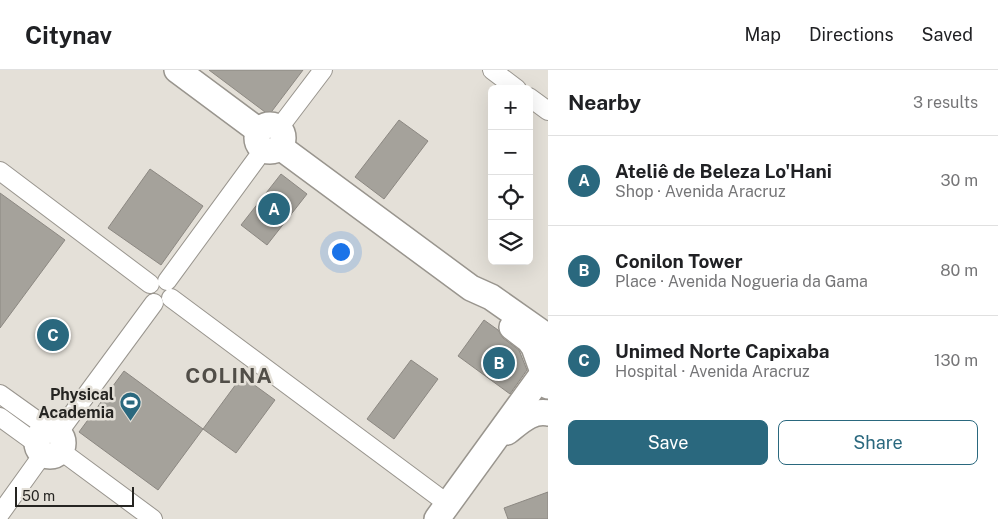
<!DOCTYPE html>
<html lang="en">
<head>
<meta charset="utf-8">
<style>
  :root { --surface:#fff; --page:#f6f6f6; --text:#202124; --muted:#757577; --line:#e0e0e0; --accent:#2a687e }
  body { margin:0; font-family:"Public Sans",sans-serif; background:var(--page); color:var(--text) }
  .controls { position:absolute; right:15px; top:15px; display:grid; overflow:hidden; border-radius:8px; box-shadow:0 5px 20px #0002 }
  .controls button { width:45px; height:45px; display:grid; place-items:center; padding:0; border:0; border-bottom:1px solid var(--line); background:var(--surface); color:var(--text); font:25px sans-serif }
  .scale { position:absolute; left:15px; bottom:12px; width:119px; box-sizing:border-box; padding-left:5px; border:2px solid #262522; border-top:0; font-size:14px; line-height:18px; white-space:nowrap; color:#262522; -webkit-text-stroke:4px #e4e0d8; paint-order:stroke }
  .you { position:absolute; left:340px; top:181px; width:18px; height:18px; margin:-12px; border:4px solid #fff; border-radius:50%; background:#1a73e8; box-shadow:0 0 0 8px #1a73e833 }
  .badge { display:grid; place-items:center; width:32px; height:32px; border-radius:50%; background:var(--accent); color:#fff; font-size:16px; font-weight:700 }
  .pin { position:absolute; translate:-50% -50%; border:2px solid #fff; box-shadow:0 1px 5px #0006 }
  .list { margin:0; padding:0; list-style:none }
  h2 { display:flex; justify-content:space-between; align-items:center; height:65px; margin:0; padding:0 20px; font-size:21px }
  h2 small { font-size:16px; font-weight:400; color:var(--muted) }
  .list li { display:grid; grid-template-columns:32px 1fr auto; gap:15px; align-items:center; box-sizing:border-box; height:90px; padding:0 20px; border-top:1px solid var(--line) }
  .list b { display:block; font-size:19px; white-space:nowrap }
  .list p { margin:0; font-size:16px; white-space:nowrap; color:var(--muted) }
  .list em { font-size:16px; font-style:normal; color:var(--muted) }
  .actions { display:flex; gap:10px; padding:15px 20px }
  .actions a { flex:1; padding:11px 0; border:1px solid var(--accent); border-radius:8px; text-align:center; font-size:18px; color:var(--accent) }
  .actions .main { background:var(--accent); color:#fff }
  .icon { flex:none; width:28px; height:28px; fill:none; stroke:currentColor; stroke-width:2; stroke-linecap:round; stroke-linejoin:round }
  .map { position:relative; flex:none; width:548px; height:449px; overflow:hidden }
  header { display:flex; align-items:center; gap:30px; box-sizing:border-box; height:70px; padding:0 25px; background:var(--surface); border-bottom:1px solid var(--line) }
  header strong { font-size:24px }
  nav { display:flex; gap:28px; margin-inline-start:auto; font-size:18px }
  main { display:flex }
  aside { flex:1; background:var(--surface) }
  .map>svg:first-child { display:block }
  .building { fill:#a5a29b; stroke:#8c8882 }
  .lines { fill:none; stroke-linecap:round; stroke-linejoin:round }
  .street-casing { stroke:#99958e; stroke-width:20 }
  .secondary-casing { stroke:#99958e; stroke-width:28 }
  .street { stroke:#fff; stroke-width:18 }
  .secondary { stroke:#fff; stroke-width:25 }
  .labels { text-anchor:middle; stroke-width:5; stroke-linejoin:round; paint-order:stroke }
  .poi-label { font-size:16px; font-weight:bold; fill:#262522; stroke:#e4e0d8; text-anchor:end }
  .district-label { font-size:21px; font-weight:bold; letter-spacing:1px; fill:#514e48; stroke:#e4e0d8 }
</style>
</head>
<body>
<header>
<strong>Citynav</strong>
<nav><a>Map</a><a>Directions</a><a>Saved</a></nav>
</header>
<main>
<div class="map">
<svg width="548" height="449" viewBox="0 0 548 449">
  <rect width="100%" height="100%" fill="#e4e0d8"/>
  <!-- building -->
  <g class="building">
    <path d="M209,0H303L269,45Z"/>
    <path d="M399,50L428,71L384,129L355,107Z"/>
    <path d="M150,99L203,136L161,195L108,158Z"/>
    <path d="M281,104L307,124L267,175L241,155Z"/>
    <path d="M0,123L65,170L0,258Z"/>
    <path d="M484,250L498,260L503,268L519,280L527,300L510,324L458,286Z"/>
    <path d="M411,290L438,309L394,369L367,349Z"/>
    <path d="M124,301L203,359L158,420L79,362Z"/>
    <path d="M242,306L275,330L236,383L203,359Z"/>
    <path d="M548,422V449H508L504,438Z"/>
  </g>
  <g class="lines">
    <defs>
      <g id="street">
        <path d="M492,0L517,19"/>
        <path d="M529,27L548,41"/>
        <path d="M279,58L323,0"/>
        <path d="M0,101L150,214"/>
        <path d="M167,211L263,80"/>
        <path d="M171,228L448,434"/>
        <path d="M0,324L49,359"/>
        <path d="M0,347L37,374"/>
        <path d="M59,362L154,233"/>
        <path d="M61,381L153,449"/>
        <path d="M0,444L43,384"/>
      </g>
      <g id="secondary">
        <path d="M177,0L259,61"/>
        <circle cx="270" cy="68" r="13"/>
        <path d="M280,77L471,218L491,227L548,267"/>
        <path d="M512,257L529,270L534,277L548,316"/>
        <circle cx="50" cy="373" r="13"/>
        <path d="M507,362C520,352 531,340 548,343"/>
        <path d="M437,449L543,303"/>
      </g>
    </defs>
    <!-- street casing -->
    <use href="#street" class="street-casing"/>
    <!-- secondary casing -->
    <use href="#secondary" class="secondary-casing"/>
    <!-- street -->
    <use href="#street" class="street"/>
    <!-- secondary -->
    <use href="#secondary" class="secondary"/>
  </g>
  <!-- icons -->
  <defs>
    <symbol id="stadium-pin" viewBox="-11 -11 22 30"><path d="M0 17L-7.5 6A9.5 9.5 0 1 1 7.5 6Z" fill="#2a687e" stroke="#e4e0d8"/><path d="M0-5a6.5 5 0 1 0 0 10a6.5 5 0 1 0 0-10ZM-3.5-1.8h7v3.6h-7Z" fill="#fff"/></symbol>
  </defs>
  <g fill-rule="evenodd">
    <use href="#stadium-pin" x="118" y="320" width="25" height="34"/>
  </g>
  <g class="labels">
    <!-- poi labels -->
    <g class="poi-label">
      <text x="114" y="330">Physical<tspan x="114" dy="18">Academia</tspan></text>
    </g>
    <!-- district labels -->
    <g class="district-label">
      <text x="229" y="313">COLINA</text>
    </g>
  </g>
</svg>
<div class="controls">
<button>+</button>
<button>−</button>
<button><svg class="icon" aria-label="locate" viewBox="0 0 24 24"><circle cx="12" cy="12" r="6"/><path d="M12 2v4M12 18v4M2 12h4M18 12h4"/></svg></button>
<button><svg class="icon" aria-label="layers" viewBox="0 0 24 24"><path d="M12 4l9 5-9 5-9-5zM3 14l9 5 9-5"/></svg></button>
</div>
<div class="scale">50 m</div>
<div class="you"></div>
<div class="pin badge" style="left:274px;top:139px">A</div>
<div class="pin badge" style="left:499px;top:293px">B</div>
<div class="pin badge" style="left:53px;top:265px">C</div>
</div>
<aside>
<h2>Nearby<small>3 results</small></h2>
<ul class="list">
<li><span class="badge">A</span><div><b>Ateliê de Beleza Lo'Hani</b><p>Shop · Avenida Aracruz</p></div><em>30 m</em></li>
<li><span class="badge">B</span><div><b>Conilon Tower</b><p>Place · Avenida Nogueria da Gama</p></div><em>80 m</em></li>
<li><span class="badge">C</span><div><b>Unimed Norte Capixaba</b><p>Hospital · Avenida Aracruz</p></div><em>130 m</em></li>
</ul>
<div class="actions"><a class="main">Save</a><a>Share</a></div>
</aside>
</main>
</body>
</html>
